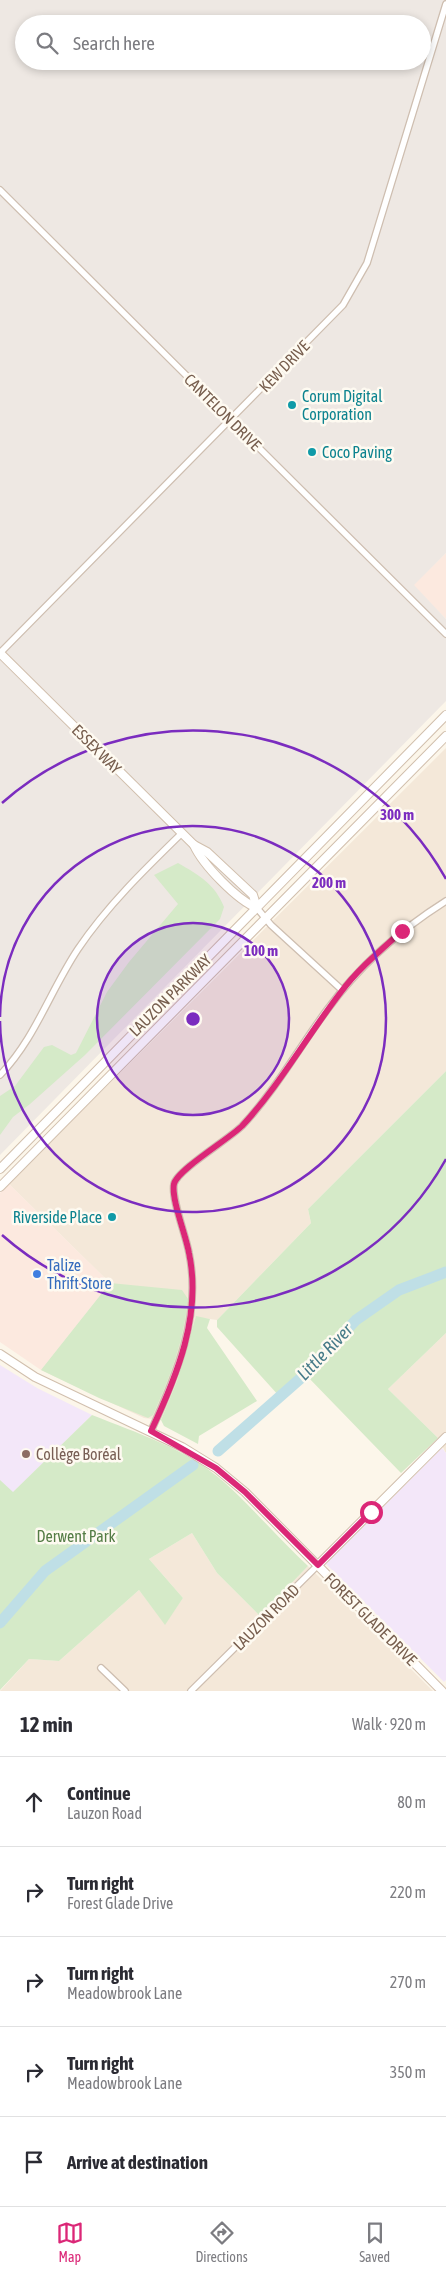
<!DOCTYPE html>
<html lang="en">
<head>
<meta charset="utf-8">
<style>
  :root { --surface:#fff; --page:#f7f7f7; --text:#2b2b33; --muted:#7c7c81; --line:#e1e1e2; --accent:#db2777 }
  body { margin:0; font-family:"Asap Condensed",sans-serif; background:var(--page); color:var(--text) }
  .stop { position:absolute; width:15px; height:15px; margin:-11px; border:4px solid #db2777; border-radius:50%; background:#fff }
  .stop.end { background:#db2777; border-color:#fff; box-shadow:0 1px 5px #0008 }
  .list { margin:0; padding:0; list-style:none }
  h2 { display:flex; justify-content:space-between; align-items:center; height:65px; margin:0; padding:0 20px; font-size:21px }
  h2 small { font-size:16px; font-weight:400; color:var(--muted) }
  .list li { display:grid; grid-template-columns:32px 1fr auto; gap:15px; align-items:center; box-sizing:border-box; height:90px; padding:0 20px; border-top:1px solid var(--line) }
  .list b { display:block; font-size:19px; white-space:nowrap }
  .list p { margin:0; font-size:16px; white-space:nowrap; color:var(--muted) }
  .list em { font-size:16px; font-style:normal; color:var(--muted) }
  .icon { flex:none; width:28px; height:28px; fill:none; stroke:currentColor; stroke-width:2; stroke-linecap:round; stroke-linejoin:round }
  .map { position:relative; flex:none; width:446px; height:1691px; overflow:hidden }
  .search { position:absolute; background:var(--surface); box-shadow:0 2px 8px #0003; left:15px; right:15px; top:15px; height:55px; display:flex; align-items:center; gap:12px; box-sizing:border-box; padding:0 18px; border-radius:28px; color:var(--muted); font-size:19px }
  .sheet { height:515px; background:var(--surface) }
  nav { display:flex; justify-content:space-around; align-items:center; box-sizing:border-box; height:70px; border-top:1px solid var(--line); background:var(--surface); font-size:14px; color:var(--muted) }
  nav a { display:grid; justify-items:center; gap:2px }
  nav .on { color:var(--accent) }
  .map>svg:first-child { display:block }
  .residential { fill:#f4e8d9 }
  .commercial { fill:#fce9df }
  .industrial { fill:#eee8e3; fill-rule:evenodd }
  .education { fill:#f3e7f9 }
  .green { fill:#d5eac8 }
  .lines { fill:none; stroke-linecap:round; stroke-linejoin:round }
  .river { stroke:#bfdfe6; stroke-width:11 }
  .street-casing { stroke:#cebeb0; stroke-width:8 }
  .secondary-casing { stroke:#d1bfad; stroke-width:10 }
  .street { stroke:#fff; stroke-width:5.5 }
  .secondary { stroke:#fff; stroke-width:8 }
  .route { stroke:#db2777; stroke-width:6 }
  .ring { fill:none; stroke:#7b2cbf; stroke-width:2.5 }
  .culture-dot { fill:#0f9aa8; stroke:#fefaf1; stroke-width:2 }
  .shop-dot { fill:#3f7fe0; stroke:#fefaf1; stroke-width:2 }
  .education-dot { fill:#8d6e63; stroke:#fefaf1; stroke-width:2 }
  .labels { text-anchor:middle; stroke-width:5; stroke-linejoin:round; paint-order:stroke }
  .street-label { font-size:16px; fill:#775e4e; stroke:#fefaf1 }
  .culture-label { font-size:16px; fill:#0d838f; stroke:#fefaf1; text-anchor:start }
  .shop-label { font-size:16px; fill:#366cbe; stroke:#fefaf1; text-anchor:start }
  .education-label { font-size:16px; fill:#785e54; stroke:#fefaf1; text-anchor:start }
  .park-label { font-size:16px; fill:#547c45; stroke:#fefaf1 }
  .water-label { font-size:18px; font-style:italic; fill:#477b89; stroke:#fefaf1 }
  .centre { fill:#7b2cbf; stroke:#fefaf1; stroke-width:2.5 }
  .ring-label { font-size:15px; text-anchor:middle; font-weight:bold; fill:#7b2cbf; stroke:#fefaf1; stroke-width:5; stroke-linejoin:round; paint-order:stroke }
</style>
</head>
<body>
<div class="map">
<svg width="446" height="1691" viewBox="0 0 446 1691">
  <rect width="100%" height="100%" fill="#fcf6ea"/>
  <!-- residential -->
  <g class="residential">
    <path d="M446,748V1071L308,1209L311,1223L217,1320L196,1317L177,1381L161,1420L144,1418L41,1370L110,1283L9,1184Z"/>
    <path d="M446,1333V1453L438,1438L388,1389Z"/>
    <path d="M192,1533L217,1573L260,1616L308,1566L433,1691H0L29,1659L59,1661L139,1590L165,1624L183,1598L149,1559Z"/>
  </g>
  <!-- commercial -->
  <g class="commercial">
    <path d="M446,553V619L413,585Z"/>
    <path d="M9,1184L110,1283L41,1370L0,1342V1193Z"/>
  </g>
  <!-- industrial -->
  <path class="industrial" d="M0,0H446V553L414,585L446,619V701L0,1155ZM24,24H422V61H24Z"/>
  <!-- education -->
  <g class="education">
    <path d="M0,1365L37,1388L92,1415L0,1505Z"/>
    <path d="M442,1448L446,1453V1680L444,1682L326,1564Z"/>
  </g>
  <!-- green -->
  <g class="green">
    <path d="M178,863C199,875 215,884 224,907L220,919L85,1055L30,1104L13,1117L0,1135V1096L15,1086L44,1047L52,1045L71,1055L76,1053L107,992L129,962L178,904L154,875Z"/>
    <path d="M446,1071V1333L388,1389L438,1438L401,1473L305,1374L279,1396L217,1327V1320L311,1223L308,1209Z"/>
    <path d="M110,1283L182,1290L188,1299C184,1341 170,1377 153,1415L148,1418L99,1398L41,1370Z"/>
    <path d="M196,1316L210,1319L207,1328L257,1401L199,1436L198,1444L164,1426L161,1420L177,1381Z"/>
    <path d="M92,1415C137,1433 187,1449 224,1482C253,1508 279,1539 308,1566L260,1616L217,1573L192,1533L149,1559L183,1598L165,1625L139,1590L59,1661L29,1659L0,1690V1480L13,1492Z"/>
  </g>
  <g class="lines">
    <!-- river -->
    <g class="river">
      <path d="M218,1451L301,1378L356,1320L399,1290L446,1272"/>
      <path d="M0,1623L45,1571L193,1465"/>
    </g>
    <defs>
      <g id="street">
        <path d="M0,190L446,634"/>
        <path d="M0,653L343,305L367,263L446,4"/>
        <path d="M257,908L271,925L342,990"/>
        <path d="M0,1075C35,1039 50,991 78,949C107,906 145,869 182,833"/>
        <path d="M151,1431C176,1376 202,1315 189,1253C186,1235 171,1199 174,1184C177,1170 229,1139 242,1126C275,1091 298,1049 327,1010C359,966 400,930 446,901"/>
        <path d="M101,1668L125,1691"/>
        <path d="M191,1691L318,1565"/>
      </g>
      <g id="secondary">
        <path d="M0,653L194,845L207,852L253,895L257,908"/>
        <path d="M194,845C203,865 237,900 257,908"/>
        <path d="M0,1169L446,715"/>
        <path d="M0,1187L446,736"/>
        <path d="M0,1354L35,1377L182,1447L216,1468L245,1492L442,1691"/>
        <path d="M318,1565L446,1437"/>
      </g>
    </defs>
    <!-- street casing -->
    <use href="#street" class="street-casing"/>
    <!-- secondary casing -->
    <use href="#secondary" class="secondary-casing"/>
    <!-- street -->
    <use href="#street" class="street"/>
    <!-- secondary -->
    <use href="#secondary" class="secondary"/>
  </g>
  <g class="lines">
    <!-- route -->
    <path class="route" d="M371,1512L318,1565L245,1492L216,1468L151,1431C177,1376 202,1315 189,1253C186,1235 171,1199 174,1184C177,1170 229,1139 242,1126C280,1085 307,1036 341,992C358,969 381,950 402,931"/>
  </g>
  <!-- distance rings -->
  <circle cx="193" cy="1019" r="96" fill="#7b2cbf" fill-opacity=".12"/>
  <g class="ring">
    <circle cx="193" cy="1019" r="96"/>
    <path d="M0 1017A193 193 0 1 1 0 1021"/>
    <path d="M446 1159A289 289 0 0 1 2 1235M2 803A289 289 0 0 1 446 879"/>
  </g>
  <!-- markers -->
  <g class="culture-dot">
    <circle cx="292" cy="405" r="5"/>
    <circle cx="312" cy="452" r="5"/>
    <circle cx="112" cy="1217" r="5"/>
  </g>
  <circle class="shop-dot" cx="37" cy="1274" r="5"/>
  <circle class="education-dot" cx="26" cy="1454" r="5"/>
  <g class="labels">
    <!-- street labels -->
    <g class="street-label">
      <text transform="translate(284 366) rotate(-46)" y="6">KEW DRIVE</text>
      <text transform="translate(223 412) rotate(45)" y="6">CANTELON DRIVE</text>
      <text transform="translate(97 749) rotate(45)" y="6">ESSEX WAY</text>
      <text transform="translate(170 995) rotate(-45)" y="6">LAUZON PARKWAY</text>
      <text transform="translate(266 1617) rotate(-45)" y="6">LAUZON ROAD</text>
      <text transform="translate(371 1619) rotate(45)" y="6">FOREST GLADE DRIVE</text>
    </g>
    <!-- culture labels -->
    <g class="culture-label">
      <text x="302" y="402">Corum Digital<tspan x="302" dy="18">Corporation</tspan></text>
      <text x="322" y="458">Coco Paving</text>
      <text x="102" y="1223" text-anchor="end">Riverside Place</text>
    </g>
    <!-- shop labels -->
    <g class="shop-label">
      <text x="47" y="1271">Talize<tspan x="47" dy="18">Thrift Store</tspan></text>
    </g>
    <!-- education labels -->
    <g class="education-label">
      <text x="36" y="1460">Collège Boréal</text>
    </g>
    <!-- park labels -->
    <g class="park-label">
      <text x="76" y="1542">Derwent Park</text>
    </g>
    <!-- water labels -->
    <g class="water-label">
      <text transform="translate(325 1352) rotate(-46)" y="6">Little River</text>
    </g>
  </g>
  <circle cx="193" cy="1019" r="8" class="centre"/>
  <g class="ring-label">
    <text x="397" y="820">300 m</text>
    <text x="329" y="888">200 m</text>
    <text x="261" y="956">100 m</text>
  </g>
</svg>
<div class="stop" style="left:371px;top:1512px"></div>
<div class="stop end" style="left:402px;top:931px"></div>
<div class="search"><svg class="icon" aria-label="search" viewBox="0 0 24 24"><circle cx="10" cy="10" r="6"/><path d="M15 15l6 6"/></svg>Search here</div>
</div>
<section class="sheet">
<h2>12 min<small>Walk · 920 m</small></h2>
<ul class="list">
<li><svg class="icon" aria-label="ahead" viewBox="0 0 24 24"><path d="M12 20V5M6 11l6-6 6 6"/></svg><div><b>Continue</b><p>Lauzon Road</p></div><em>80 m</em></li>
<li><svg class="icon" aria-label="right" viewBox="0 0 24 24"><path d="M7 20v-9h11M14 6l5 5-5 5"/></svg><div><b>Turn right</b><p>Forest Glade Drive</p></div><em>220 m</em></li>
<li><svg class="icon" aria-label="right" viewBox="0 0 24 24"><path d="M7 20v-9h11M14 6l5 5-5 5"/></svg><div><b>Turn right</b><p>Meadowbrook Lane</p></div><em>270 m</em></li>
<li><svg class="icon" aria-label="right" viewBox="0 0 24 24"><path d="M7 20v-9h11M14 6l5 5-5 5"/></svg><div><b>Turn right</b><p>Meadowbrook Lane</p></div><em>350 m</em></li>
<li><svg class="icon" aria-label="arrive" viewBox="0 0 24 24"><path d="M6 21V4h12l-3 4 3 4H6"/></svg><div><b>Arrive at destination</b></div></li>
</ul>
</section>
<nav>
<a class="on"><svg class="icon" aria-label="map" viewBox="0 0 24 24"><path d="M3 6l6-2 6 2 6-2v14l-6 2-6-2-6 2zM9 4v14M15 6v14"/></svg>Map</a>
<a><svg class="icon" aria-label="directions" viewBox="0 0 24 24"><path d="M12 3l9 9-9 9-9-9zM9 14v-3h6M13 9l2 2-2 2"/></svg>Directions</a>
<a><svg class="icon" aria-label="saved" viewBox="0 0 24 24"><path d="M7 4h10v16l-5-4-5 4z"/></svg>Saved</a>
</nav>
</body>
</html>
